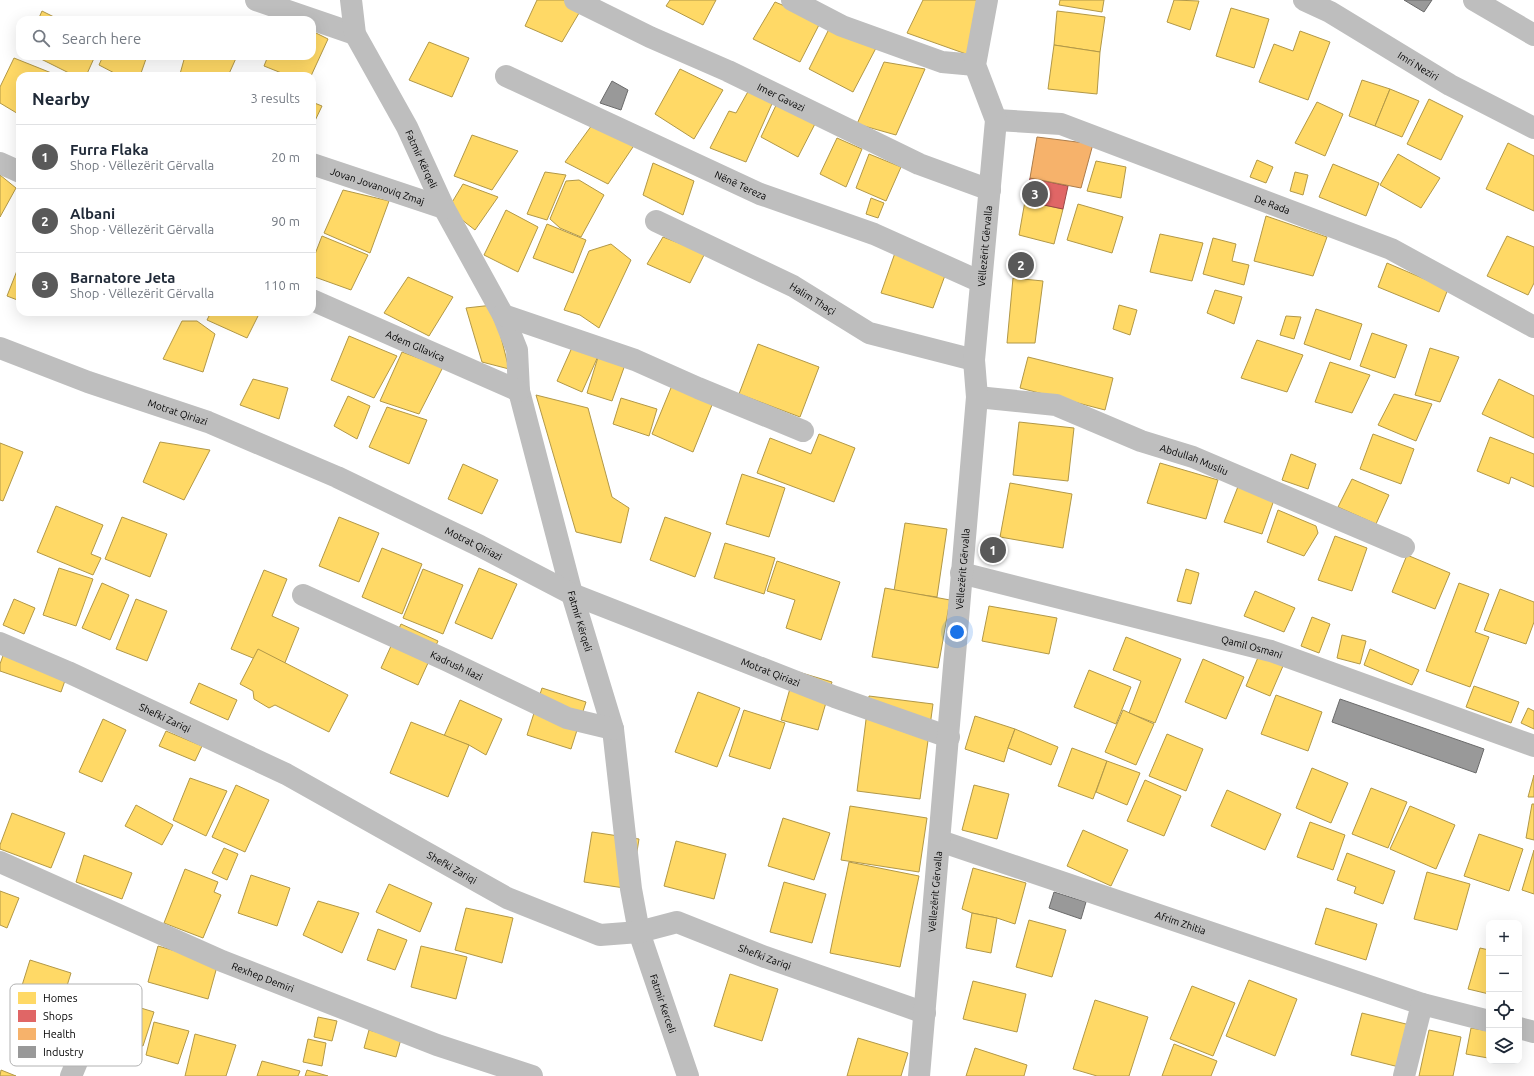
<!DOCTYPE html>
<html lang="en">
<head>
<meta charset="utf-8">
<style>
  :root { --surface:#fff; --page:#f6f6f7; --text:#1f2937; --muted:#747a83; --line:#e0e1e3; --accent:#595959 }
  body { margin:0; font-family:Ubuntu,sans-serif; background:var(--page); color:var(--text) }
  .controls { position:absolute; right:12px; bottom:12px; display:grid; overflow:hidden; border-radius:8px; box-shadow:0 4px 16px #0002 }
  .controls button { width:36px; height:36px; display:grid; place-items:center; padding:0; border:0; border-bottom:1px solid var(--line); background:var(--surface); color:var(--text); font:20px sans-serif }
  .you { position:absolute; left:957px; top:632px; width:14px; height:14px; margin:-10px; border:3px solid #fff; border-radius:50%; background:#1a73e8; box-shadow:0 0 0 6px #1a73e833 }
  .badge { display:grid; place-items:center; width:26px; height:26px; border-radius:50%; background:var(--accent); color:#fff; font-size:13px; font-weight:700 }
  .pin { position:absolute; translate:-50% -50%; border:2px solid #fff; box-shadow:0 1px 4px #0006 }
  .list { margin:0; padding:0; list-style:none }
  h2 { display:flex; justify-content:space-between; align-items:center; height:52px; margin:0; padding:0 16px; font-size:17px }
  h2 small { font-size:13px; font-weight:400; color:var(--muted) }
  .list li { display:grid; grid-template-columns:26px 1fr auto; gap:12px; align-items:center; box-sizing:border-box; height:64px; padding:0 16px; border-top:1px solid var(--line) }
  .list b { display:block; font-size:15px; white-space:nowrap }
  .list p { margin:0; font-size:13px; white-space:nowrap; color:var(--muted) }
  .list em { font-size:13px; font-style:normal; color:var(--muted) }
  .icon { flex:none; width:22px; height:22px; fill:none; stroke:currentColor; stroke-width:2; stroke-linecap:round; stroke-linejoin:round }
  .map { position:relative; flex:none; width:1534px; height:1076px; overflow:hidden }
  .search { position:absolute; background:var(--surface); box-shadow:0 4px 16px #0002; left:16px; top:16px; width:300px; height:44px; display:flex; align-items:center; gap:10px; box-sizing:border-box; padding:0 14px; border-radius:12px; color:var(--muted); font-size:15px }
  .panel { position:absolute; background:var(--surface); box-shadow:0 4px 16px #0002; left:16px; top:72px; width:300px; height:244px; border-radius:12px }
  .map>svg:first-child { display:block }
  .homes { fill:#ffd966; stroke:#b29847 }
  .shops { fill:#e06666; stroke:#9d4747 }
  .health { fill:#f6b26b; stroke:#ac7d4b }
  .industry { fill:#999; stroke:#6b6b6b }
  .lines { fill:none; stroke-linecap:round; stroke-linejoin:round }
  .minor { stroke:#bebebe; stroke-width:22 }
  .tertiary { stroke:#bebebe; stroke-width:22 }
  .labels { text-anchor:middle; stroke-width:4; stroke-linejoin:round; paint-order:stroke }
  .street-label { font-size:10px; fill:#000; stroke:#fff }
  .key { fill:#fff; stroke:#b2b2b2; stroke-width:1 }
  .key-label { font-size:11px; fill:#000 }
</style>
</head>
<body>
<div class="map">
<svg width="1534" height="1076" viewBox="0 0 1534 1076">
  <rect width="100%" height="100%" fill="#fff"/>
  <!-- homes -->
  <g class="homes">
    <path d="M537,0H565L582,8L562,42L525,26Z"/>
    <path d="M670,0H716L703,25L666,6Z"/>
    <path d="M923,0H983L969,55L907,33Z"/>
    <path d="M1060,0H1104L1102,12L1059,5Z"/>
    <path d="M1174,0L1199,1L1190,30L1167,22Z"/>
    <path d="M775,2L821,21L800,62L753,39Z"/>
    <path d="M1231,8L1269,19L1254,68L1216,56Z"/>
    <path d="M42,11L60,20H38Z"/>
    <path d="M1057,11L1105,17L1100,52L1054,45Z"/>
    <path d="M830,27L876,48L853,92L809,69Z"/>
    <path d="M312,31L328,39L311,76H289L264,66L268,56H312Z"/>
    <path d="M1300,31L1330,42L1308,100L1259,82L1274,44L1293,51Z"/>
    <path d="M429,42L469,58L452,97L409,80Z"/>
    <path d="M1054,45L1100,52L1097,94L1048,89Z"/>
    <path d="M35,56H95L86,76H75Z"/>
    <path d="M103,56H147L140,76H120L99,65Z"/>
    <path d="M185,56H237L228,76H185L180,74Z"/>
    <path d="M14,58L59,76H20V115L0,103V87Z"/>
    <path d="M884,62L925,69L896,135L857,124Z"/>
    <path d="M680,69L723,90L694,139L655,114Z"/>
    <path d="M1362,80L1390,89L1375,126L1349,116Z"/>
    <path d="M750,88L775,97L746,162L710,148L729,111L736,113Z"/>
    <path d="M1390,89L1419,101L1402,137L1375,126Z"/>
    <path d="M1429,99L1463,116L1441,160L1407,144Z"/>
    <path d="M778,101L817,120L798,157L761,137Z"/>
    <path d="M312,102L322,106L312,127Z"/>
    <path d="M1317,102L1343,114L1325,156L1295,143Z"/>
    <path d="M592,125L635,144L608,184L565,162Z"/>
    <path d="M472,135L518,151L492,190L454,176Z"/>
    <path d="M837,138L862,149L846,187L820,174Z"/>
    <path d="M1508,143L1534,156V211L1486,189Z"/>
    <path d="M869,154L901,167L886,201L856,188Z"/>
    <path d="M1398,154L1440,178L1421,208L1380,185Z"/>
    <path d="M1257,160L1273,167L1266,183L1250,177Z"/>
    <path d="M1096,161L1126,167L1121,198L1087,191Z"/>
    <path d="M653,163L694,181L683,215L643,195Z"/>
    <path d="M1333,164L1379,183L1366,216L1319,197Z"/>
    <path d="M545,172L566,175L547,220L527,214Z"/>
    <path d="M1295,172L1308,175L1303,195L1290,191Z"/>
    <path d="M0,175L16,188L0,217Z"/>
    <path d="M579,180L604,195L581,237L560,228L550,219L566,181Z"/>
    <path d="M463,184L498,197L475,230L448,209Z"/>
    <path d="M343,190L389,201L370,253L324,233Z"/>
    <path d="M871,198L884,203L878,218L866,214Z"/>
    <path d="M1025,201L1063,209L1054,244L1019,235Z"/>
    <path d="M1078,204L1123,217L1112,253L1067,240Z"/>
    <path d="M506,210L538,227L518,272L484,255Z"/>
    <path d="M1266,216L1327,237L1313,276L1254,261Z"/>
    <path d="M547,224L586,240L573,273L533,258Z"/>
    <path d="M1160,234L1203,243L1192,281L1150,272Z"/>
    <path d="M322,236L368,255L351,290L312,276V262Z"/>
    <path d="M1507,236L1534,247V283L1528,295L1487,276Z"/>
    <path d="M663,237L705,253L690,283L647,264Z"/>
    <path d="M1213,238L1236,244L1232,261L1249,265L1244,285L1203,274Z"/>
    <path d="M611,244L631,260L599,328L580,315L564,310L589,251Z"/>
    <path d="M896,250L947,270L933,308L881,293Z"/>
    <path d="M20,263V301L7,296Z"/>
    <path d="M1387,263L1448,289L1439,312L1378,287Z"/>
    <path d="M408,277L453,297L429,336L384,313Z"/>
    <path d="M1013,278L1043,281L1035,343H1007Z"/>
    <path d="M1215,290L1242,297L1234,324L1207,313Z"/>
    <path d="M493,305L509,369L482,362L466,308Z"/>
    <path d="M1119,305L1137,310L1130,335L1113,329Z"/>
    <path d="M1316,309L1362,324L1350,360L1304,344Z"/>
    <path d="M211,312H260L247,338L207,320Z"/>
    <path d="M1286,316L1301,317L1294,339L1280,335Z"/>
    <path d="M182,321H197L215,334L203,372L163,359Z"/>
    <path d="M1372,333L1407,345L1395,378L1360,366Z"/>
    <path d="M349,336L397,356L374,398L331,380Z"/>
    <path d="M1257,340L1303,355L1287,392L1241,378Z"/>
    <path d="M574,343L599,354L582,392L557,381Z"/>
    <path d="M758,344L819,367L800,417L739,394Z"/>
    <path d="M1430,348L1459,357L1440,402L1415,395Z"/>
    <path d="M402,352L443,367L419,414L380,401Z"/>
    <path d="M599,354L626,362L612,401L587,393Z"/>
    <path d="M1028,357L1113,378L1105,410L1020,388Z"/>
    <path d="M1330,362L1370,375L1352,413L1315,402Z"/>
    <path d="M253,379L288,388L279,419L240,405Z"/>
    <path d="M1499,379L1534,396V438L1482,414Z"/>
    <path d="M673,383L714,400L693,452L652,434Z"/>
    <path d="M1394,394L1432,404L1416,441L1378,425Z"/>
    <path d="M536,395L588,408L612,497L629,508L621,543L576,532Z"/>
    <path d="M348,396L370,406L357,439L334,426Z"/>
    <path d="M621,398L657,409L649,436L613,424Z"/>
    <path d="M387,407L427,420L409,464L369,447Z"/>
    <path d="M1019,422L1074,428L1068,481L1013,475Z"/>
    <path d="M819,434L855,448L834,502L757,473L770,438L811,454Z"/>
    <path d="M1373,434L1414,449L1401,484L1360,469Z"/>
    <path d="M1490,437L1534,454V487L1511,477L1509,484L1477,471Z"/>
    <path d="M160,442L210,450L184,500L143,482Z"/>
    <path d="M0,443L23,452L3,501L0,500Z"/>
    <path d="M1291,454L1316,464L1308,489L1282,480Z"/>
    <path d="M1160,463L1218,480L1206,519L1147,503Z"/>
    <path d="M463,464L498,480L482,514L448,499Z"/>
    <path d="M742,474L785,488L769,537L726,524Z"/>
    <path d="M1352,479L1389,495L1376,524L1338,507Z"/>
    <path d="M1010,483L1072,494L1063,548L1000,537Z"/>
    <path d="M1239,484L1275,497L1262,534L1224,522Z"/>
    <path d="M56,506L103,525L91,554L101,558L93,575L37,552Z"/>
    <path d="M1278,510L1316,526L1318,533L1304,556L1267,542Z"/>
    <path d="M122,517L167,534L150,577L105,559Z"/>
    <path d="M339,517L379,533L359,582L319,566Z"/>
    <path d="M665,517L711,533L695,577L650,560Z"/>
    <path d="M905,523L947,529L937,597L894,591Z"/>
    <path d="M1335,536L1367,548L1352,591L1318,580Z"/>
    <path d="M725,543L775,558L764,594L714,578Z"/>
    <path d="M382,548L422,564L402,614L362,597Z"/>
    <path d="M1407,555L1450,573L1435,609L1392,592Z"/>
    <path d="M777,561L840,582L821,640L786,628L795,600L767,591Z"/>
    <path d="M59,568L93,579L76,626L43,615Z"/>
    <path d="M479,568L517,584L492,639L455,623Z"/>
    <path d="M423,569L463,585L443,634L403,618Z"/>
    <path d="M1186,569L1199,573L1191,604L1177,601Z"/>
    <path d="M264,570L287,579L272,616L299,628L282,670L231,649Z"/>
    <path d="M102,583L129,595L110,640L82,628Z"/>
    <path d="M1459,583L1489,594L1475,632L1489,637L1470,687L1426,671Z"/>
    <path d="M885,588L950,600L938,668L872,657Z"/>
    <path d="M1500,589L1534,602V622L1526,644L1484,630Z"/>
    <path d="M1255,591L1295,608L1284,632L1244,616Z"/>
    <path d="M14,599L35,608L24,634L3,625Z"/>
    <path d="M136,599L167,611L147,661L116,649Z"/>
    <path d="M989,606L1057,618L1049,654L982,641Z"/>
    <path d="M1312,617L1330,624L1319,653L1301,646Z"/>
    <path d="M401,624L438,641L418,685L381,668Z"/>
    <path d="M1342,635L1366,641L1360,664L1337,658Z"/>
    <path d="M1126,637L1181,659L1155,723L1129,713L1141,681L1113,670Z"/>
    <path d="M258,649L348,695L329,732L275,705L269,708L254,699L253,691L240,684Z"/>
    <path d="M1370,649L1419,670L1412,685L1364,665Z"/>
    <path d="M5,650L68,672L61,692L0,671V664Z"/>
    <path d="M1259,655L1283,666L1270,696L1246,686Z"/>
    <path d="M1203,659L1244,677L1226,719L1185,702Z"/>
    <path d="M1089,670L1131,687L1116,724L1074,707Z"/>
    <path d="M795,671L832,682L818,730L781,720Z"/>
    <path d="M199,683L237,700L228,720L190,703Z"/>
    <path d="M1474,686L1519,702L1511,723L1466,707Z"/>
    <path d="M542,688L586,702L571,749L527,735Z"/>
    <path d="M698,692L740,708L717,767L675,752Z"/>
    <path d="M1276,695L1322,712L1308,751L1261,734Z"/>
    <path d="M869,696L933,704L920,799L857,791Z"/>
    <path d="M460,700L502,719L486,755L469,745L444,736Z"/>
    <path d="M1528,708L1534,711V729L1521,723Z"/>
    <path d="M744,710L785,723L770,769L729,756Z"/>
    <path d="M1123,710L1154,724L1136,765L1105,752Z"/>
    <path d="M975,716L1015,729L1008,748L1004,762L965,749Z"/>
    <path d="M103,719L126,730L102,782L79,772Z"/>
    <path d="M411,722L469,745L448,797L390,773Z"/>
    <path d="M1015,729L1058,747L1051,765L1008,748Z"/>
    <path d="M166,731L202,746L195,761L159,746Z"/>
    <path d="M1167,734L1203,749L1186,791L1149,776Z"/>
    <path d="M1072,748L1107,761L1093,799L1058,786Z"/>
    <path d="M1107,761L1140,773L1127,805L1096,792Z"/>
    <path d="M1312,768L1348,783L1331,823L1296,808Z"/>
    <path d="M1534,775V797H1528Z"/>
    <path d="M190,778L227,791L206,836L173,820Z"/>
    <path d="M1145,780L1181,796L1164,836L1127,821Z"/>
    <path d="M236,785L269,800L245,852L212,837Z"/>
    <path d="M974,785L1009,794L997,839L962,830Z"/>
    <path d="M1371,788L1407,802L1388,848L1352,834Z"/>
    <path d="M1227,790L1281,814L1265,850L1211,826Z"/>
    <path d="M1532,804H1534V840L1526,838Z"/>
    <path d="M136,805L173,825L162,845L125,826Z"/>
    <path d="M850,806L927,818L919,872L841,860Z"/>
    <path d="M1410,806L1455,825L1436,869L1390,849Z"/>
    <path d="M12,813L65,833L51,868L0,849V845Z"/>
    <path d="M783,818L830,833L814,880L768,866Z"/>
    <path d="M1310,822L1345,835L1333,870L1297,857Z"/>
    <path d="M1083,830L1128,850L1111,886L1067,866Z"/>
    <path d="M592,832L639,839L631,889L584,882Z"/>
    <path d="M1479,834L1523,849L1509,891L1464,876Z"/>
    <path d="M676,841L726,854L714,899L664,886Z"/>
    <path d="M224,848L238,854L227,880L212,873Z"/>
    <path d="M1534,850V894L1522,890Z"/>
    <path d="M1347,853L1395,871L1383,904L1354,893L1356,887L1337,880Z"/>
    <path d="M84,855L132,873L122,899L76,882Z"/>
    <path d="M849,862L919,876L900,967L830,953Z"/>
    <path d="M973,868L1026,883L1015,924L997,918L972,913L962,909Z"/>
    <path d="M185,869L218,882L214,892L221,895L203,938L164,923Z"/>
    <path d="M1427,872L1470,884L1457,930L1414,919Z"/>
    <path d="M251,875L290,888L277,926L238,913Z"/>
    <path d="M784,882L826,894L812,943L770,932Z"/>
    <path d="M389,884L432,903L420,932L376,912Z"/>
    <path d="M0,891L19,898L7,928L0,925Z"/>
    <path d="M318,901L359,913L342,953L303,935Z"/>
    <path d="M466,908L513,918L502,963L455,950Z"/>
    <path d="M1326,908L1377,924L1366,960L1315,944Z"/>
    <path d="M972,913L997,918L991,953L966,948Z"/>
    <path d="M1029,920L1066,930L1052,977L1016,967Z"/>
    <path d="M378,929L407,940L395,970L367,960Z"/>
    <path d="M158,946L218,963L208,999L148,982Z"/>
    <path d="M421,946L467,957L456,999L411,987Z"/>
    <path d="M1480,948L1489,950V994L1468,989Z"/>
    <path d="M30,960L71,973L55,1024L14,1011Z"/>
    <path d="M730,974L778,989L762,1041L714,1026Z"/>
    <path d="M1249,980L1297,999L1275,1056L1226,1036Z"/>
    <path d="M973,981L1026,994L1017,1032L963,1019Z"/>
    <path d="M1192,986L1235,1003L1213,1056L1170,1039Z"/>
    <path d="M108,998L154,1012L143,1046L97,1032Z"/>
    <path d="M1095,1000L1148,1017L1129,1076H1097L1073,1069Z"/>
    <path d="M1362,1013L1410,1025L1399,1067L1351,1055Z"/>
    <path d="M318,1017L337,1021L332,1041L314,1037Z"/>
    <path d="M154,1022L189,1031L178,1064L146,1055Z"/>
    <path d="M1471,1028L1489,1031L1488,1058L1466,1054Z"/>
    <path d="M369,1030L401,1039L396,1057L364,1048Z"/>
    <path d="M1429,1030L1461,1037L1453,1076H1419Z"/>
    <path d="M195,1034L236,1045L226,1076H185Z"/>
    <path d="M858,1038L908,1053L901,1076H847Z"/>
    <path d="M308,1039L326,1043L322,1066L303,1062Z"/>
    <path d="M1174,1044L1217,1061L1211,1076H1162Z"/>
    <path d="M975,1048L1027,1065L1024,1076H966Z"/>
    <path d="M262,1061L300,1071L298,1076H257Z"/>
    <path d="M1,1070L16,1076H0Z"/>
    <path d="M307,1070L328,1076H305Z"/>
  </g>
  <!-- shops -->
  <path class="shops" d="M1030,178L1068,186L1063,209L1025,201Z"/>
  <!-- health -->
  <path class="health" d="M1037,137L1093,144L1081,188L1030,178Z"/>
  <!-- industry -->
  <g class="industry">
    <path d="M1404,0H1432L1424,12Z"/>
    <path d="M612,81L628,90L621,110L600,103Z"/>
    <path d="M1340,699L1484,749L1476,773L1332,722Z"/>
    <path d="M1054,892L1086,902L1081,919L1049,908Z"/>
  </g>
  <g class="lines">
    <!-- minor -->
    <g class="minor">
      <path d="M256,0L355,34"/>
      <path id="s1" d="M351,0L355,34L407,127L444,208L503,315L517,350L519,391L572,594L613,729L631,889L639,932L688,1076"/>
      <path id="s2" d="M575,0L650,37L728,71L919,164L990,190"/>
      <path d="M792,0L842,26L942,62L975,65"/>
      <path id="s3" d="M1304,0L1330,12L1450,85L1534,128"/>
      <path d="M1474,0L1534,35"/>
      <path id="s4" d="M506,76L760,194L874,234L981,282"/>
      <path id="s5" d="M996,120L1061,124L1391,249L1534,327"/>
      <path d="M0,163L20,172"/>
      <path id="s6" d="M312,164L444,208"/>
      <path id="s7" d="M656,221L793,286L869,333L974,360"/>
      <path id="s8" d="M312,300L519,391"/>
      <path d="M503,315L635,360L698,388L803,431"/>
      <path id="s9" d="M0,348L88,382L208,422L337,477L480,546L572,594L835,697L949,737"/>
      <path id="s10" d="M977,397L1056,405L1141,441L1193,457L1404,547"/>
      <path id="s11" d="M961,573L1271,651L1534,746"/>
      <path id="s12" d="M303,595L448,661L567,718L613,729"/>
      <path id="s13" d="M0,643L68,672L286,774L507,898L600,935L639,932L677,922L765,957L925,1013"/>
      <path id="s14" d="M940,841L1422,1004L1489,1021"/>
      <path id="s15" d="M0,862L222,961L437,1045L532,1076"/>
      <path d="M1519,1028L1534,1032"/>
      <path d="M71,1076L79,1057"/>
      <path d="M1404,1076L1422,1004"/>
    </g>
    <!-- tertiary -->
    <path class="tertiary" id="s16" d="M919,1076L977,397L974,360L996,120L975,65L987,0"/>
  </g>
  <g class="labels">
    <!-- street labels -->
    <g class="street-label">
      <text dy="4" stroke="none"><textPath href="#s3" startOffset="132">Imri Neziri</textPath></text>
      <text dy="4" stroke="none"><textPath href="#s2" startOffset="228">Imer Gavazi</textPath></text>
      <text dy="4" stroke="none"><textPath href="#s1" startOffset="176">Fatmir Kërqeli</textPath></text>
      <text dy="4" stroke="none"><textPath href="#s4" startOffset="259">Nënë Tereza</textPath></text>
      <text dy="4" stroke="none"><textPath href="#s6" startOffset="69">Jovan Jovanoviq Zmaj</textPath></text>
      <text dy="4" stroke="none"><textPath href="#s5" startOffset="291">De Rada</textPath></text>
      <text dy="4" stroke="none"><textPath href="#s16" startOffset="833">Vëllezërit Gërvalla</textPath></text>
      <text dy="4" stroke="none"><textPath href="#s7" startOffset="175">Halim Thaçi</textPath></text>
      <text dy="4" stroke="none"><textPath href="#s8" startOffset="113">Adem Gllavica</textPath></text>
      <text dy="4" stroke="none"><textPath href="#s9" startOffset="189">Motrat Qiriazi</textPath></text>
      <text dy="4" stroke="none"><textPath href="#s10" startOffset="228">Abdullah Musliu</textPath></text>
      <text dy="4" stroke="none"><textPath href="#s9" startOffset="513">Motrat Qiriazi</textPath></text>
      <text dy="4" stroke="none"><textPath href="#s16" startOffset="509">Vëllezërit Gërvalla</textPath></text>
      <text dy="4" stroke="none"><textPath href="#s1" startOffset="669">Fatmir Kërqeli</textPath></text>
      <text dy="4" stroke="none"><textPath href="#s11" startOffset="300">Qamil Osmani</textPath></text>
      <text dy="4" stroke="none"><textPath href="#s12" startOffset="169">Kadrush Ilazi</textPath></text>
      <text dy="4" stroke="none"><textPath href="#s9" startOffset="837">Motrat Qiriazi</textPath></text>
      <text dy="4" stroke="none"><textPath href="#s13" startOffset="181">Shefki Zariqi</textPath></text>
      <text dy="4" stroke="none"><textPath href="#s13" startOffset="505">Shefki Zariqi</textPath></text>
      <text dy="4" stroke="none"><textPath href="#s16" startOffset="185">Vëllezërit Gërvalla</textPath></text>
      <text dy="4" stroke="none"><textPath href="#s14" startOffset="254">Afrim Zhitia</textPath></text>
      <text dy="4" stroke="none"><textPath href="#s13" startOffset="841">Shefki Zariqi</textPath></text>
      <text dy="4" stroke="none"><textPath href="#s15" startOffset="287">Rexhep Demiri</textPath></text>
      <text dy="4" stroke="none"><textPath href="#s1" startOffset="1062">Fatmir Kerceli</textPath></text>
    </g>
  </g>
  <!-- legend -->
  <rect x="10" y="984" width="132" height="82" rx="6" class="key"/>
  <rect x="18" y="992" width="18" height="12" fill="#ffd966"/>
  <rect x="18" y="1010" width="18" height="12" fill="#e06666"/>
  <rect x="18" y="1028" width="18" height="12" fill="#f6b26b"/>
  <rect x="18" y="1046" width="18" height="12" fill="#999"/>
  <g class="key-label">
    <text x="43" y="1002">Homes</text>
    <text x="43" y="1020">Shops</text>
    <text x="43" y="1038">Health</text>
    <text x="43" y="1056">Industry</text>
  </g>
</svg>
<div class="controls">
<button>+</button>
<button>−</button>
<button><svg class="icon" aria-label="locate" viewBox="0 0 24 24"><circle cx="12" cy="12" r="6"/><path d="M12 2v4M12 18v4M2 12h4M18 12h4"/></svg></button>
<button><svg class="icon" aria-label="layers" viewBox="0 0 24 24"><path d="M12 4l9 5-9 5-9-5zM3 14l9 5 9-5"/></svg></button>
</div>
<div class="you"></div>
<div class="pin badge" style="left:993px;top:550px">1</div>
<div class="pin badge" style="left:1021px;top:265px">2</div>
<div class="pin badge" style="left:1035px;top:194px">3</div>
<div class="search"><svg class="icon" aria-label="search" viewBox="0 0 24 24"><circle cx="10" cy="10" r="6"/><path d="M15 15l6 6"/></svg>Search here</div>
<section class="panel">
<h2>Nearby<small>3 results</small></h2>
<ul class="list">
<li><span class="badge">1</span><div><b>Furra Flaka</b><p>Shop · Vëllezërit Gërvalla</p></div><em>20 m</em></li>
<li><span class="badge">2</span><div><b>Albani</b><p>Shop · Vëllezërit Gërvalla</p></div><em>90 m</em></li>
<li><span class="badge">3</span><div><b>Barnatore Jeta</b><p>Shop · Vëllezërit Gërvalla</p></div><em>110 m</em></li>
</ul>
</section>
</div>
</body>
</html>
